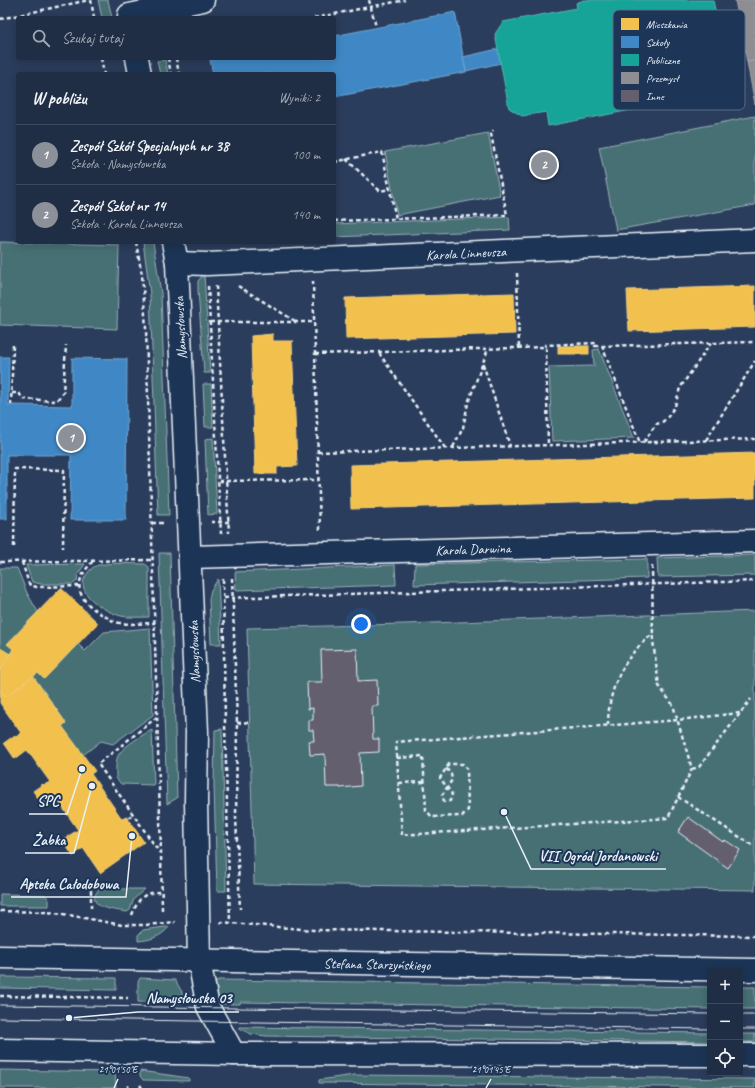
<!DOCTYPE html>
<html lang="pl">
<head>
<meta charset="utf-8">
<style>
  :root { --surface:#202e45; --page:#2d3a50; --text:#f1f3f6; --muted:#a2a8b3; --line:#3d4a5e; --accent:#8c9099 }
  body { margin:0; font-family:Caveat,sans-serif; background:var(--page); color:var(--text) }
  .controls { position:absolute; right:12px; bottom:12px; display:grid; overflow:hidden; border-radius:4px; box-shadow:0 2px 10px #0003 }
  .controls button { width:36px; height:36px; display:grid; place-items:center; padding:0; border:0; border-bottom:1px solid var(--line); background:var(--surface); color:var(--text); font:20px sans-serif }
  .you { position:absolute; left:361px; top:624px; width:14px; height:14px; margin:-10px; border:3px solid #fff; border-radius:50%; background:#1a73e8; box-shadow:0 0 0 6px #1a73e833 }
  .badge { display:grid; place-items:center; width:26px; height:26px; border-radius:50%; background:var(--accent); color:#fff; font-size:13px; font-weight:700 }
  .pin { position:absolute; translate:-50% -50%; border:2px solid #fff; box-shadow:0 1px 4px #0006 }
  .list { margin:0; padding:0; list-style:none }
  h2 { display:flex; justify-content:space-between; align-items:center; height:52px; margin:0; padding:0 16px; font-size:17px }
  h2 small { font-size:13px; font-weight:400; color:var(--muted) }
  .list li { display:grid; grid-template-columns:26px 1fr auto; gap:12px; align-items:center; box-sizing:border-box; height:60px; padding:0 16px; border-top:1px solid var(--line) }
  .list b { display:block; font-size:15px; white-space:nowrap }
  .list p { margin:0; font-size:13px; white-space:nowrap; color:var(--muted) }
  .list em { font-size:13px; font-style:normal; color:var(--muted) }
  .icon { flex:none; width:22px; height:22px; fill:none; stroke:currentColor; stroke-width:2; stroke-linecap:round; stroke-linejoin:round }
  .map { position:relative; flex:none; width:755px; height:1088px; overflow:hidden }
  .search { position:absolute; background:var(--surface); box-shadow:0 2px 10px #0003; left:16px; top:16px; width:320px; height:44px; display:flex; align-items:center; gap:10px; box-sizing:border-box; padding:0 14px; border-radius:4px; color:var(--muted); font-size:15px }
  .panel { position:absolute; background:var(--surface); box-shadow:0 2px 10px #0003; left:16px; top:72px; width:320px; height:172px; border-radius:4px }
  .map>svg:first-child { display:block }
  .green { fill:#476f74; stroke:#98b0b6 }
  .homes { fill:#f2c14e; stroke:#efcf81 }
  .schools { fill:#3f88c5; stroke:#72a8d4 }
  .public { fill:#17a398; stroke:#56bab5 }
  .industry { fill:#8d8d92; stroke:#a8abb1 }
  .building { fill:#635f6e; stroke:#e8f1f8 }
  .lines { fill:none; stroke-linecap:round; stroke-linejoin:round }
  .street-casing { stroke:#e8f1f8; stroke-width:25 }
  .secondary-casing { stroke:#e8f1f8; stroke-width:25 }
  .path { stroke:#e8f1f8; stroke-width:2.5; stroke-dasharray:4 3; stroke-linecap:butt }
  .street { stroke:#1d3557; stroke-width:22 }
  .secondary { stroke:#1d3557; stroke-width:22 }
  .tram { stroke:#e8f1f8; stroke-width:1 }
  .ticks { fill:none; stroke:#e8f1f8; stroke-width:1.5 }
  .labels { text-anchor:middle; stroke-width:4; stroke-linejoin:round; paint-order:stroke }
  .street-label { font-size:14px; fill:#e8f1f8; stroke:#1d3557 }
  .key { fill:#1d3557; stroke:#5a6d87; stroke-width:1 }
  .key-label { font-size:11px; fill:#e8f1f8 }
  .ticks-label { font-size:10px; text-anchor:middle; fill:#e8f1f8; stroke:#1d3557; stroke-width:4; stroke-linejoin:round; paint-order:stroke }
  .leader { fill:none; stroke:#e8f1f8; stroke-width:1.5 }
  .callout-dot { fill:#e8f1f8; stroke:#1d3557; stroke-width:1.5 }
  .callout-label { font-size:15px; text-anchor:middle; font-weight:bold; fill:#e8f1f8; stroke:#1d3557; stroke-width:4; stroke-linejoin:round; paint-order:stroke }
</style>
</head>
<body>
<div class="map">
<svg width="755" height="1088" viewBox="0 0 755 1088">
  <rect width="100%" height="100%" fill="#2b3d5c"/>
  <filter id="ink" filterUnits="userSpaceOnUse"><feTurbulence type="fractalNoise" baseFrequency=".025" numOctaves="2"/><feDisplacementMap in="SourceGraphic" scale="8" xChannelSelector="R" yChannelSelector="G"/><feConvolveMatrix kernelMatrix="1 2 1 2 8 2 1 2 1" color-interpolation-filters="sRGB"/></filter>
  <g filter="url(#ink)">
    <!-- green -->
    <g class="green">
      <path d="M98,0H108L112,18H102Z"/>
      <path d="M165,60L168,74H160L157,61Z"/>
      <path d="M755,116V205L616,230L599,147Z"/>
      <path d="M488,133L500,195L397,215L385,152Z"/>
      <path d="M509,217L510,230L334,237V224Z"/>
      <path d="M0,242L119,245L117,329L0,325Z"/>
      <path d="M143,242H153L161,293L169,515H158L150,294Z"/>
      <path d="M204,274L210,373H204L198,290V281Z"/>
      <path d="M599,349L634,438L552,441L549,367L594,366L593,350Z"/>
      <path d="M203,384H211L213,427H205Z"/>
      <path d="M213,438L217,514L208,515L205,439Z"/>
      <path d="M159,553H170L177,798L167,804Z"/>
      <path d="M755,555V575L658,577L657,558Z"/>
      <path d="M647,559V578L414,585L415,564Z"/>
      <path d="M85,564L78,574L77,581L73,584H41L32,582L26,565Z"/>
      <path d="M145,564L149,567V617C140,617 130,618 121,616C107,612 78,597 84,579C87,573 92,566 99,565C113,562 131,564 145,564Z"/>
      <path d="M395,565L396,585L236,590L235,572Z"/>
      <path d="M0,568H17L27,593L38,612L10,654L0,648Z"/>
      <path d="M218,579L221,644H211L209,599L211,590Z"/>
      <path d="M755,611V890L254,884L247,628L405,624Z"/>
      <path d="M150,628L153,715L113,744L101,741L83,755L62,726L66,723L33,676L38,673L44,679L78,644L85,651L104,632Z"/>
      <path d="M222,729L226,891H217L214,786L215,730Z"/>
      <path d="M152,730L154,785L121,784L116,778C116,771 115,760 119,754C123,747 145,733 152,730Z"/>
      <path d="M99,889H145L134,899L130,910L127,912C115,910 83,908 99,889Z"/>
      <path d="M0,894L45,895L49,899V906H0Z"/>
      <path d="M165,927H169C161,937 150,940 138,941V935L143,930Z"/>
      <path d="M0,977L116,978V990L0,988Z"/>
      <path d="M140,978L175,980L182,992V1003L138,1002V982Z"/>
      <path d="M218,980L710,987V1009L240,1002V1004H219L215,984Z"/>
      <rect x="740" y="987" width="15" height="22"/>
      <path d="M240,1027L710,1033V1042L266,1036L251,1034L240,1029Z"/>
      <rect x="740" y="1034" width="15" height="8"/>
      <path d="M0,1070L115,1072L116,1088H0Z"/>
      <path d="M140,1071L189,1078V1081L143,1080L140,1076Z"/>
      <path d="M354,1075L755,1079V1088L319,1083V1080Z"/>
    </g>
    <!-- homes -->
    <g class="homes">
      <path d="M755,286V327L629,331L627,290Z"/>
      <path d="M514,293L515,334L346,339L345,298Z"/>
      <path d="M273,334V341H294L292,342L297,466L277,467V474H255L251,336Z"/>
      <rect x="558" y="346" width="31" height="8"/>
      <path d="M755,453V498L351,509L350,465Z"/>
      <path d="M61,588L98,623L44,679L38,673L6,697L0,690V671L13,649L7,644Z"/>
      <path d="M0,648L10,654L0,671Z"/>
      <path d="M33,676L66,723L62,726L95,771L91,774L122,819L126,816L144,842L100,873L83,848L73,856L62,840L78,830L56,798L44,807L33,791L43,784L44,785L50,782L27,750L15,759L4,743L15,735L16,737L21,733L0,703V690L6,697Z"/>
    </g>
    <!-- schools -->
    <g class="schools">
      <path d="M455,12L466,72L334,97V74H213L210,60L220,58H334V36Z"/>
      <path d="M498,49L501,63L466,71L463,57Z"/>
      <path d="M0,357H9L8,405H11L72,406V358L127,359L126,520H70L71,455H7V519H0Z"/>
    </g>
    <!-- public -->
    <path class="public" d="M584,0H713L726,66L718,78L706,81L709,95L548,126L546,112L522,116L509,108L495,34L503,22L577,8L576,3Z"/>
    <!-- industry -->
    <g class="industry">
      <path d="M735,0H755V61L747,62Z"/>
      <path d="M755,61V104L747,62Z"/>
    </g>
    <!-- building -->
    <g class="building">
      <path d="M357,649L358,681L377,680L378,706H372L373,739H379V752L360,753L361,786L340,788V787H326L325,754L310,755L309,741H314L313,730H309V720H313V708L308,709L307,682H322L321,650Z"/>
      <path d="M688,817L723,842L725,840L740,850L728,868L678,832Z"/>
    </g>
    <g class="lines">
      <defs>
        <g id="street">
          <path d="M129,15L203,0"/>
          <path d="M137,58L140,74"/>
          <path d="M173,242L177,263L197,732L196,801L199,961L208,1007L234,1054"/>
          <path d="M177,263L207,264L755,240"/>
          <path d="M190,557L755,541"/>
        </g>
        <g id="secondary">
          <path d="M0,957L755,970"/>
          <path d="M0,1050L234,1054L710,1055"/>
          <path d="M740,1055H755"/>
        </g>
      </defs>
      <!-- street casing -->
      <use href="#street" class="street-casing"/>
      <!-- secondary casing -->
      <use href="#secondary" class="secondary-casing"/>
      <!-- path -->
      <g class="path">
        <path d="M91,0L94,18"/>
        <path d="M369,0L376,27"/>
        <path d="M314,18L405,0"/>
        <path d="M0,19L89,0"/>
        <path d="M101,58L104,74"/>
        <path d="M168,58L171,74"/>
        <path d="M176,58L179,74"/>
        <path d="M346,159L380,191L390,189"/>
        <path d="M334,162L382,152L396,219"/>
        <path d="M334,221L507,215L491,134L493,130"/>
        <path d="M136,242L142,275L146,328L161,854L162,910"/>
        <path d="M517,273L519,348"/>
        <path d="M313,281L320,530"/>
        <path d="M208,286L221,534"/>
        <path d="M216,286L229,533"/>
        <path d="M238,286L295,321"/>
        <path d="M210,322H314"/>
        <path d="M602,346L640,443"/>
        <path d="M546,348L548,445"/>
        <path d="M379,353L445,448"/>
        <path d="M315,354L546,347L545,345L596,343L595,346H602L755,342"/>
        <path d="M483,364L510,446"/>
        <path d="M12,393H19L23,399L56,401L63,393L66,345"/>
        <path d="M11,405L13,345"/>
        <path d="M706,440L755,361"/>
        <path d="M644,442L656,424L661,423L667,418L675,406L680,388L711,343"/>
        <path d="M453,447L463,428L468,403L488,349"/>
        <path d="M318,452L755,439"/>
        <path d="M219,481L319,480"/>
        <path d="M211,522H229"/>
        <path d="M152,523H165"/>
        <path d="M14,547L15,469L64,470L63,548"/>
        <path d="M93,561C72,583 76,598 101,614C107,617 113,622 120,623C131,625 144,623 155,623"/>
        <path d="M0,562L153,560"/>
        <path d="M22,562L29,584L36,587L79,586"/>
        <path d="M652,566L653,641L659,686L673,705L692,769L668,818L402,835L396,742L678,720L740,713"/>
        <path d="M232,578L237,723L236,817L240,909"/>
        <path d="M223,579L225,724L230,923"/>
        <path d="M224,598L755,581"/>
        <path d="M157,717L98,764L160,853"/>
        <path d="M237,723L250,722"/>
        <path d="M608,725C608,690 623,656 653,634"/>
        <path d="M397,758L423,756L426,810L432,817L462,816L468,810L467,769L463,764H449L440,778L452,794L450,801H444L442,795L452,780L451,774L446,768"/>
        <path d="M692,769L699,767L751,699"/>
        <path d="M399,783L424,782"/>
        <path d="M678,797L752,845"/>
        <path d="M128,818L133,814"/>
        <path d="M91,883V909"/>
        <path d="M0,911L46,912L63,914L122,925H146L175,922"/>
        <path d="M132,915C138,899 143,892 161,892"/>
        <path d="M220,922L313,930L755,936"/>
        <path d="M0,996L128,998"/>
        <path d="M140,1085L142,1088"/>
        <path d="M128,1088V1085"/>
      </g>
      <!-- street -->
      <use href="#street" class="street"/>
      <!-- secondary -->
      <use href="#secondary" class="secondary"/>
      <!-- tram -->
      <g class="tram">
        <path d="M0,1005L710,1014"/>
        <path d="M740,1015H755"/>
        <path d="M0,1018L710,1029"/>
        <path d="M740,1029H755"/>
      </g>
    </g>
  </g>
  <!-- ticks -->
  <path class="ticks" d="M114,1088L118,1079M486,1088L491,1079"/>
  <g class="labels">
    <!-- street labels -->
    <g class="street-label">
      <text transform="translate(466 253) rotate(-3)" y="5">Karola Linneusza</text>
      <text transform="translate(180 328) rotate(-93)" y="5">Namysłowska</text>
      <text transform="translate(473 549) rotate(-2)" y="5">Karola Darwina</text>
      <text transform="translate(194 652) rotate(-92)" y="5">Namysłowska</text>
      <text transform="translate(377 964) rotate(1)" y="5">Stefana Starzyńskiego</text>
    </g>
  </g>
  <!-- legend -->
  <rect x="613" y="10" width="132" height="100" rx="6" class="key"/>
  <rect x="621" y="18" width="18" height="12" fill="#f2c14e"/>
  <rect x="621" y="36" width="18" height="12" fill="#3f88c5"/>
  <rect x="621" y="54" width="18" height="12" fill="#17a398"/>
  <rect x="621" y="72" width="18" height="12" fill="#8d8d92"/>
  <rect x="621" y="90" width="18" height="12" fill="#635f6e"/>
  <g class="key-label">
    <text x="646" y="28">Mieszkania</text>
    <text x="646" y="46">Szkoły</text>
    <text x="646" y="64">Publiczne</text>
    <text x="646" y="82">Przemysł</text>
    <text x="646" y="100">Inne</text>
  </g>
  <g class="ticks-label">
    <text x="118" y="1073">21°01'50"E</text>
    <text x="491" y="1073">21°01'45"E</text>
  </g>
  <!-- callouts -->
  <path class="leader" d="M82 769L67 814H29M92 786L74 853H25M504 812L531 869H666M132 836L126 897H11M69 1018L138 1012H239"/>
  <g class="callout-dot">
    <circle cx="82" cy="769" r="4"/>
    <circle cx="92" cy="786" r="4"/>
    <circle cx="504" cy="812" r="4"/>
    <circle cx="132" cy="836" r="4"/>
    <circle cx="69" cy="1018" r="4"/>
  </g>
  <g class="callout-label">
    <text x="48" y="806">SPC</text>
    <text x="49" y="845">Żabka</text>
    <text x="598" y="861">VII Ogród Jordanowski</text>
    <text x="69" y="889">Apteka Całodobowa</text>
    <text x="189" y="1003">Namysłowska 03</text>
  </g>
</svg>
<div class="controls">
<button>+</button>
<button>−</button>
<button><svg class="icon" aria-label="locate" viewBox="0 0 24 24"><circle cx="12" cy="12" r="6"/><path d="M12 2v4M12 18v4M2 12h4M18 12h4"/></svg></button>
</div>
<div class="you"></div>
<div class="pin badge" style="left:71px;top:438px">1</div>
<div class="pin badge" style="left:544px;top:165px">2</div>
<div class="search"><svg class="icon" aria-label="search" viewBox="0 0 24 24"><circle cx="10" cy="10" r="6"/><path d="M15 15l6 6"/></svg>Szukaj tutaj</div>
<section class="panel">
<h2>W pobliżu<small>Wyniki: 2</small></h2>
<ul class="list">
<li><span class="badge">1</span><div><b>Zespół Szkół Specjalnych nr 38</b><p>Szkoła · Namysłowska</p></div><em>100 m</em></li>
<li><span class="badge">2</span><div><b>Zespół Szkoł nr 14</b><p>Szkoła · Karola Linneusza</p></div><em>140 m</em></li>
</ul>
</section>
</div>
</body>
</html>
